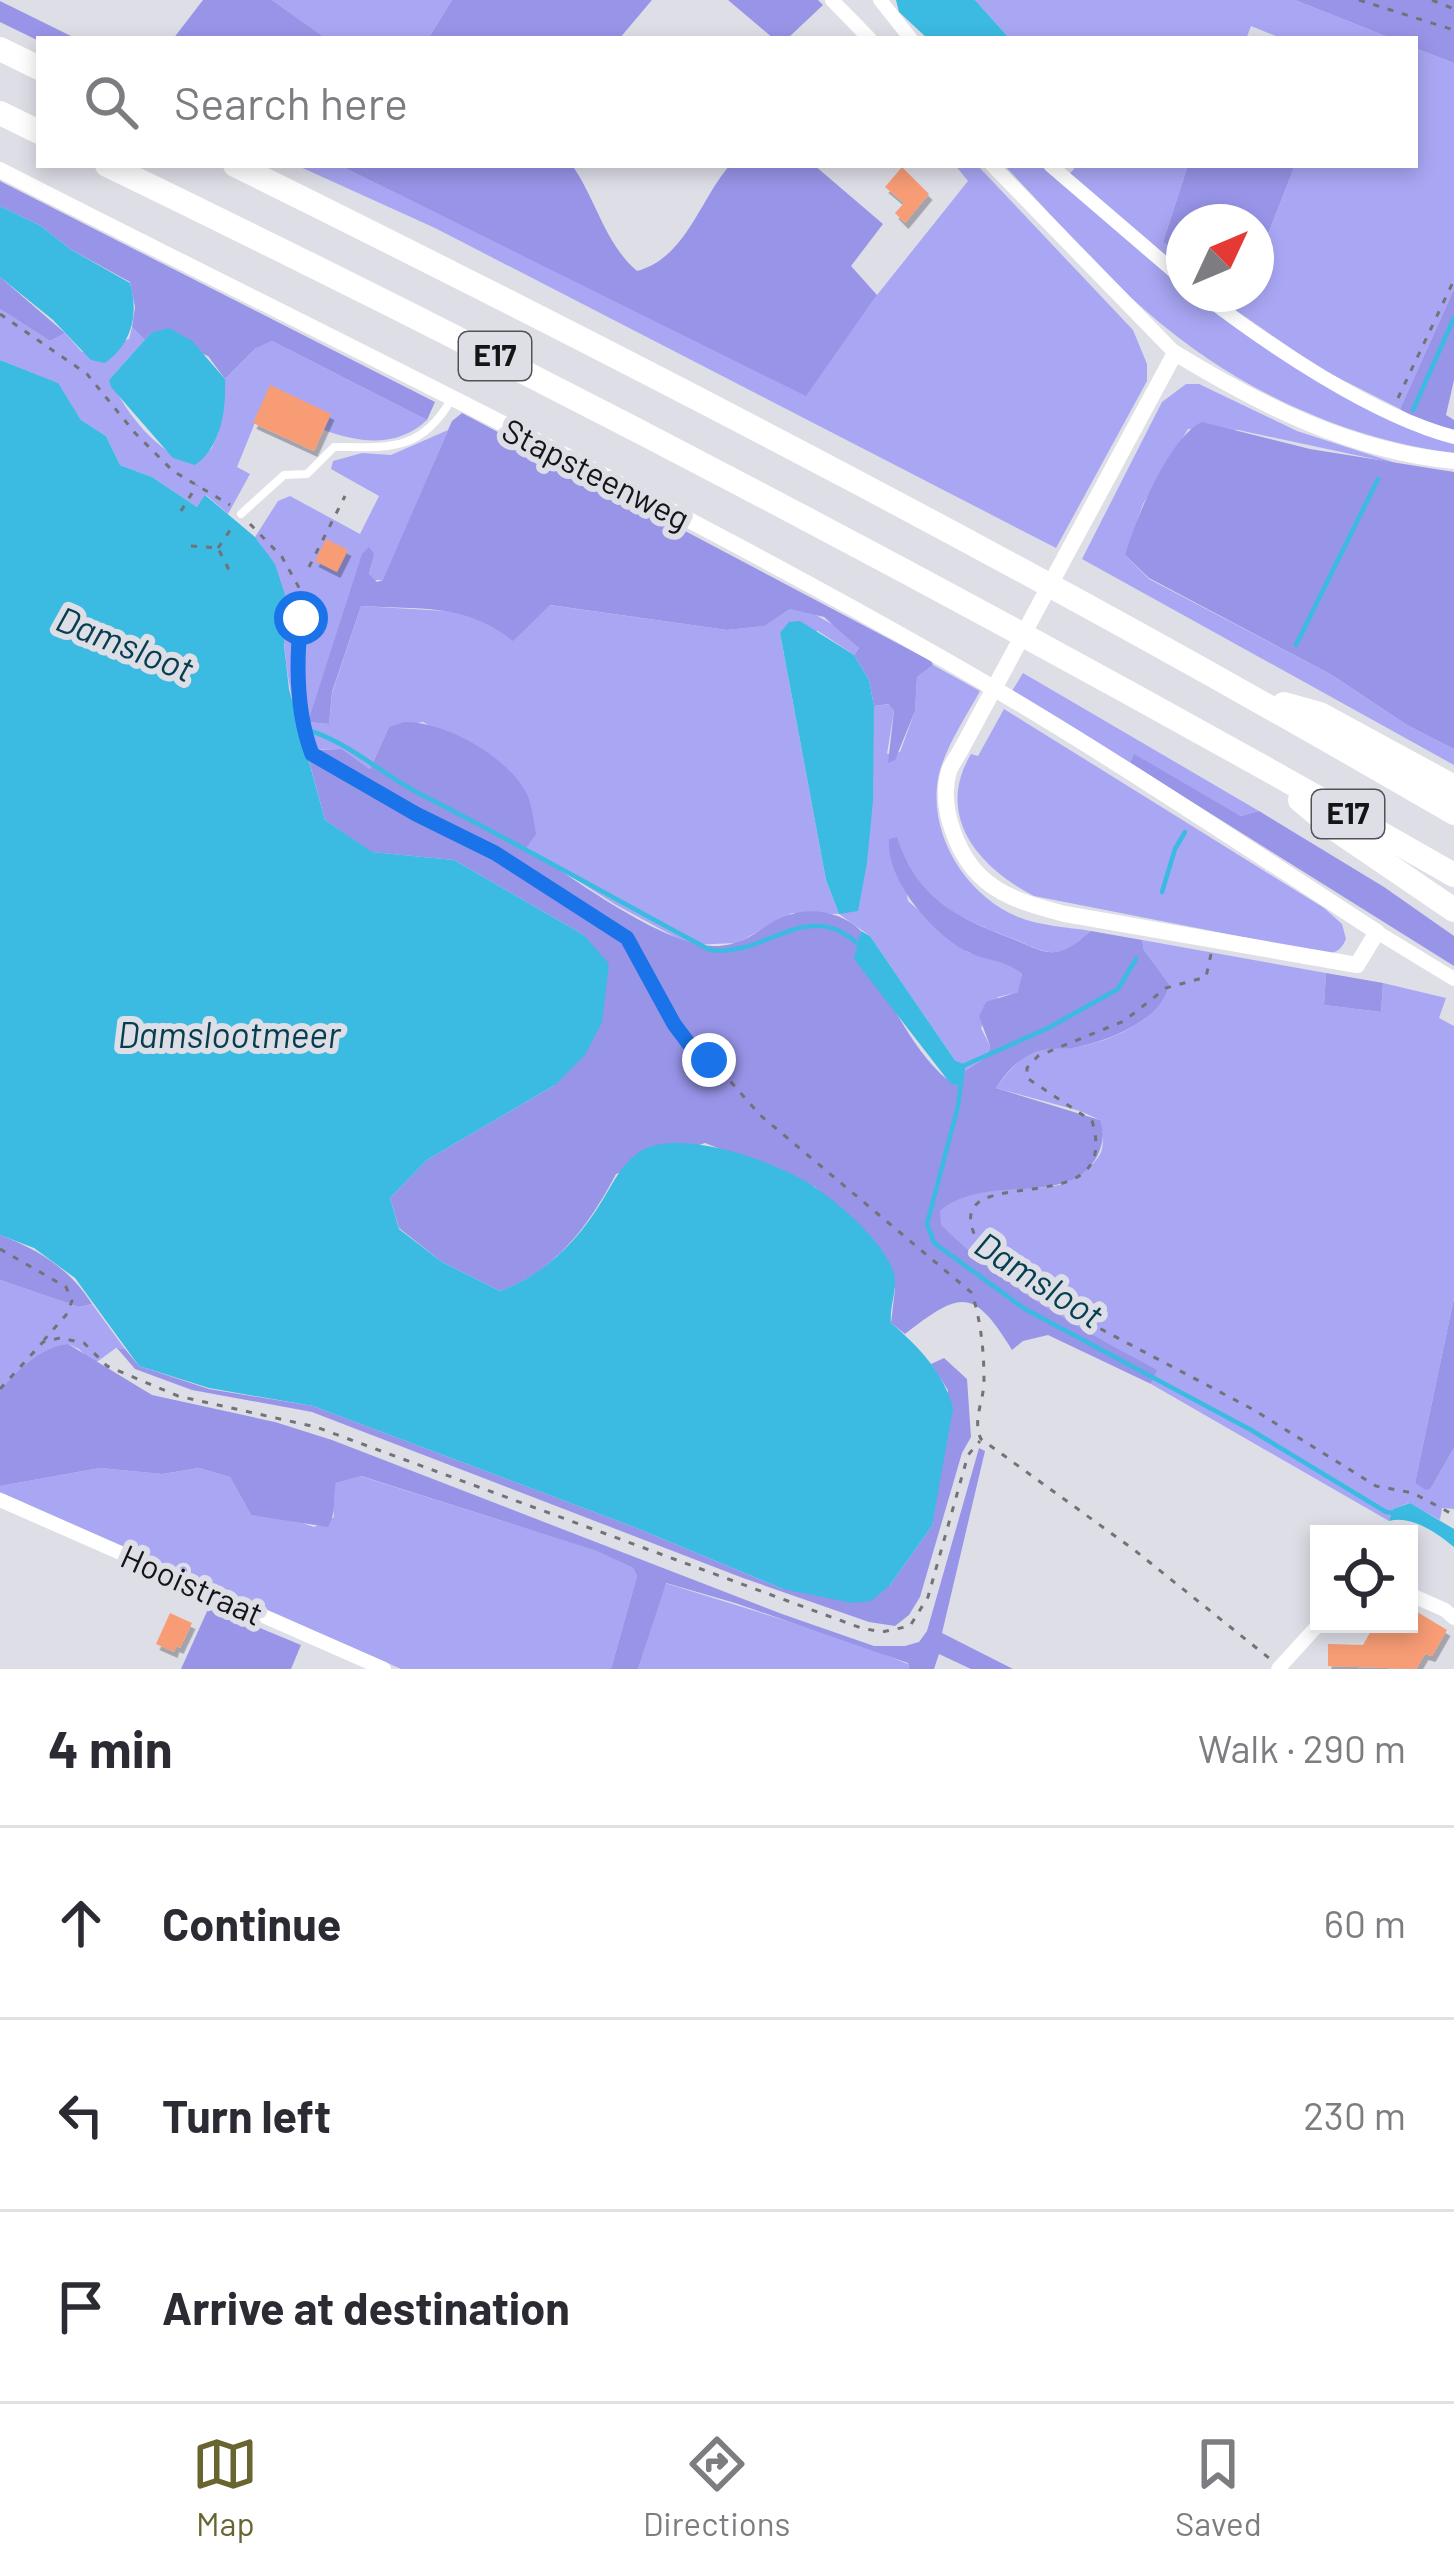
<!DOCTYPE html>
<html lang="en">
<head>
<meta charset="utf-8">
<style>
  :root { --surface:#fff; --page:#f2f2f3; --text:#2b2b33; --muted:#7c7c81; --line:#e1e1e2; --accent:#696531 }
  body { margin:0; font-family:Barlow,sans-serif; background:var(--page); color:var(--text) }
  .controls { position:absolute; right:36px; bottom:36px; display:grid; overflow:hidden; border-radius:0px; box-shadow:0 6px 18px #0003 }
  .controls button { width:108px; height:108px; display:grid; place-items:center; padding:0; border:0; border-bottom:3px solid var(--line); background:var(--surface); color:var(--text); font:60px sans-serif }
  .compass { position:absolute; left:1166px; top:204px; width:108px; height:108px; border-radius:50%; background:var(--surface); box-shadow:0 6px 18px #0003; rotate:46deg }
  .stop { position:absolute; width:36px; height:36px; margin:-27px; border:9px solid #1a73e8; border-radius:50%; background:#fff }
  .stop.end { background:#1a73e8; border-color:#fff; box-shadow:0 3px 12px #0008 }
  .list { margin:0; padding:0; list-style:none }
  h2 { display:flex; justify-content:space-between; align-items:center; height:156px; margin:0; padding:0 48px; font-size:51px }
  h2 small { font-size:39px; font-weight:400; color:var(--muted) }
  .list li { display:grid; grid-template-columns:78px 1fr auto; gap:36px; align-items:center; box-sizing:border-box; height:192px; padding:0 48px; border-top:3px solid var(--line) }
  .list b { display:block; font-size:45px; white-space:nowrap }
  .list em { font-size:39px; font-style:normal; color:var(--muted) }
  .icon { flex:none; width:66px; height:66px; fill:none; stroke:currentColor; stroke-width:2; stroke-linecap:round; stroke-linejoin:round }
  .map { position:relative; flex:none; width:1454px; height:1669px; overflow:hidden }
  .search { position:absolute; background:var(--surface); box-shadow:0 6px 18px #0003; left:36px; right:36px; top:36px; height:132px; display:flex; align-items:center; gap:30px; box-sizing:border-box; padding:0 42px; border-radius:0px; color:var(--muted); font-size:45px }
  .sheet { height:732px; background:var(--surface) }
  nav { display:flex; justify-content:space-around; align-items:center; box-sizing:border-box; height:168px; border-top:3px solid var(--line); background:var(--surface); font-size:33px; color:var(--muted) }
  nav a { display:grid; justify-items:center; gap:6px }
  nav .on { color:var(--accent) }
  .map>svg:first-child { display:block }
  .green { fill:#a9a7f4 }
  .forest { fill:#9894e8 }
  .water { fill:#3bbae2 }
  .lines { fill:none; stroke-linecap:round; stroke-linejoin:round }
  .stream { stroke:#3bbae2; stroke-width:4.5 }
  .building { fill:#f79c75; filter:url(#shadow) }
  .path { stroke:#727277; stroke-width:3; stroke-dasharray:6 9; stroke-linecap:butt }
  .service { stroke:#fff; stroke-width:8 }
  .minor { stroke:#fff; stroke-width:14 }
  .tertiary { stroke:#fff; stroke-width:16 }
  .motorway { stroke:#fff; stroke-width:24 }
  .route { stroke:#1a73e8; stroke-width:15 }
  .labels { text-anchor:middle; stroke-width:12; stroke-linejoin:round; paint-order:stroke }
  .shield { fill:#dedee7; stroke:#515156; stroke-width:3 }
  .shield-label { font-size:30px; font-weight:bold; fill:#151518 }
  .street-label { font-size:33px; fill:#151518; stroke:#dedee7 }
  .water-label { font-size:36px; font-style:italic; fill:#053e4f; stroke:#dedee7 }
</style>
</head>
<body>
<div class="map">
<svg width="1454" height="1669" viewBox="0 0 1454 1669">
  <defs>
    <filter id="shadow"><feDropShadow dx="3.5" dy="6" stdDeviation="0" flood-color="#0004"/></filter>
  </defs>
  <rect width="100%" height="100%" fill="#dedee7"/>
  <!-- green -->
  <g class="green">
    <path d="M272,0H452L428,39H327Z"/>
    <path d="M975,0H1295L1393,39H1283L1251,26L1246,39H1010Z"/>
    <path d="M1415,48L1454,63V289L1400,409L1321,369L1212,294H1256V265L1295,165H1415Z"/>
    <path d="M296,165H339L806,395L877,295L968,181L955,165H977L1133,330L1147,364V381L1056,548L435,228Z"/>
    <path d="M1004,165H1043L1184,287V294H1193L1276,353L1454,440V453C1341,439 1231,386 1146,311C1096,267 1051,214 1004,165Z"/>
    <path d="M1073,165H1188L1163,242L1184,256V273L1069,174L1074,169Z"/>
    <path d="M0,309L50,341L65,333L82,352L129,339L132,327L145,340L110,379C127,415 157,453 195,464L212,448L218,434L225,379L257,347L272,341L427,420C397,448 360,443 324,430L330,414L270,386L237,467L250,474L228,514L206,495L197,507L152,477L120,465L106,436L81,420L57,383L0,360Z"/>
    <path d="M1186,384H1199L1297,431L1402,465L1238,430L1188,429L1143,504L1125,555L1149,579L1332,675L1407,725L1454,749V765L1082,559L1162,402Z"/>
    <path d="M448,430L384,580H373L369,574L372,565L309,722L329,724L332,693L361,606L463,612L494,626L513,640L549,605L727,630L763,626L790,609L809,611L844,631L859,648L854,655L818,631L780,633L826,880L839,914L867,863L874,706L890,704L894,711L887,754L900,752L915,711L917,677L933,665L980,691C966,717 946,746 939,774C926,832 965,895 1018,917C1040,926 1068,927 1091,931C1079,940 1066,954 1050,952C1038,951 1024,943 1014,939C958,918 916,899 897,838L908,901L967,952L1014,966L1022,974L1019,992L998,997L981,1028L990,1046L988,1056L963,1072L870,936L839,914L792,913L737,943L690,945L616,905L525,847L530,804L522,786L509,772L423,722L389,727L370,769L342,749H311L308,723L299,725C292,700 287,677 285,651C280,597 291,585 255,537L278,501L290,496L360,534L379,496L331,469L333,461L362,453L391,455Z"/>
    <path d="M1023,673L1259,811L1241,816L1134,755L1130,763L1012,691Z"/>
    <path d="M1004,709L1324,908L1342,924L1346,939C1341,950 1336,954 1324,953L1034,896C979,868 934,816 971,754L978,756Z"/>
    <path d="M1142,940L1326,973L1324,1005L1381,1012L1383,983L1446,998L1439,1018L1454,1026V1298L1415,1483L1431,1488L1454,1448V1509L1442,1508L1440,1520L1409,1503L1393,1509L1389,1521L1151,1384L1156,1370C1074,1325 1008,1291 940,1225V1211C975,1183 1019,1193 1059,1185C1073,1182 1099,1163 1102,1149C1104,1141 1101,1129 1100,1120L1080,1111L996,1088C1007,1073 1019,1056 1039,1051C1051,1048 1065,1049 1078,1047C1110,1041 1162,1020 1169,984L1144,950Z"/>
    <path d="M0,1280L79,1307L92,1304L125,1349L116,1348L94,1364L79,1349L68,1344L0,1393Z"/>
    <path d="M100,1468L162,1474L199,1468L230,1477L251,1515L294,1520L314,1527L334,1517L332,1498L336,1483L360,1476L598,1551L633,1568L637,1576L611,1669H401L0,1492V1486Z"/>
    <path d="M665,1583L851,1641L908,1664L909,1669H638Z"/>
  </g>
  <!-- forest -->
  <g class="forest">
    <path d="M203,0H272L327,39H173Z"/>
    <path d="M452,0H652L619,39H428Z"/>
    <path d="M728,0H818L823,5L787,39H774Z"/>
    <path d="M1295,0H1454V63L1415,48V39H1393Z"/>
    <path d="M0,1L77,39L39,41L0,22Z"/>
    <path d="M339,165H572C596,199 605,244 637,271C686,258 700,199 730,165H814L883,224L851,266L877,295L806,396Z"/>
    <path d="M1188,165H1295L1256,265V222H1184V256L1163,242Z"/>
    <path d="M0,181L435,402L427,420L272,341L256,348L225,379L208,356L151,333L145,340L132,327L135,307L130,282L70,249L41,226L0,206Z"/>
    <path d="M0,277L65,333L50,341L0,309Z"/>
    <path d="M1454,289V380L1446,415L1454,420V431L1423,423L1400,409Z"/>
    <path d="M462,413L931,661L933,665L917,677L915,711L895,760L888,763L894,711L889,704L874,706L869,680L854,655L859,648L824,617L790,609L764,626L727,630L550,605L513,641C464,602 420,610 361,606L332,692L329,724L308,722L362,554L369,547L374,554L369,574L377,582L383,580L452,421Z"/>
    <path d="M1202,422L1310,449L1454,472V749L1407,725L1332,675L1149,578L1125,555C1135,520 1170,436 1202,422Z"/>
    <path d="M405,722C445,722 500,753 523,787C532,800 533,818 536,834L526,848C571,876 664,947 715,946C752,945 764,921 792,914C815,907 845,914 861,931L860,945C881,984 921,1072 962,1088L963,1072L988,1056L990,1046L979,1016L986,1002L1018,992L1022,974C1007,960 986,961 968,952C933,934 886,881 889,839L897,837C916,898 957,918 1013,939C1024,943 1038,951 1049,952C1066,954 1079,940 1091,931L1142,940L1144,950L1169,984C1163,1020 1110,1040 1078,1047C1062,1050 1045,1047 1031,1054C1015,1062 1006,1073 996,1088L1100,1120C1110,1149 1089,1178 1060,1184C1019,1194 975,1183 940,1211L941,1225C1008,1291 1075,1325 1157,1370L1151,1384L1048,1335L1023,1341L1012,1350C973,1287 961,1291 905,1334L891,1323L895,1289L851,1219L815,1187L705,1143L616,1174C590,1224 555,1272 500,1291L442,1262L399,1228L390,1198L427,1160L555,1085L584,935L454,860L371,852L325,820L306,750L342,749L370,769L389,727Z"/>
    <path d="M1134,754L1241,816L1259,811L1384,887L1454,936V966L1130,763Z"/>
    <path d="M1326,973L1383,983L1381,1012L1324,1005Z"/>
    <path d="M0,1235C39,1250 69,1268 92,1304L79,1307L0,1280Z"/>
    <path d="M1454,1298V1448L1431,1488L1426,1490L1415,1483Z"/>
    <path d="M68,1344L152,1395L275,1422L332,1440L782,1614L874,1646H905L919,1642L927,1631L979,1448L985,1451L942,1633L1013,1669H971L939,1654L934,1669H909L908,1663L735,1603L666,1583L638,1669H611L637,1576L633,1568L597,1551L361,1476L336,1483C332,1499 337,1513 328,1527L251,1515L230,1477L199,1468L162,1474L100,1468L0,1486V1391C18,1370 39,1348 68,1344Z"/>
    <path d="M117,1348L125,1349L139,1366L209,1389L313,1406L634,1527L783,1589L890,1585L932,1526L948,1390L931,1364L944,1358L967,1379L971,1437L962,1453L920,1597L909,1615L895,1626L869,1622L743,1578L312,1412L192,1390L135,1369Z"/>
    <path d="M209,1607L301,1645L291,1669H181Z"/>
  </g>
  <!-- water -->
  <g class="water">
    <path d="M896,0H975L1010,39H928L899,12Z"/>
    <path d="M0,206L41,226L70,249L130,283C139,314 132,344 105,363L91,360L53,320L0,277Z"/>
    <path d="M169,328L192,341L225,379C226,409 222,446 195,465L173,458L111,387L109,380L151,333Z"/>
    <path d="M0,360L58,383L81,420L106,436L120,465L152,477L197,507L205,495L255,537L275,564L286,598L284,645L289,689L325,820L372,852L454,860L584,935L609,964L602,1022L585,1055L555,1085L427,1160L390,1198L399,1229L442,1262L500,1291C544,1275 578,1241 602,1201C614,1182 621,1164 641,1151C682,1127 780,1163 816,1188C843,1207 879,1238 892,1268C900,1286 889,1304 891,1323C918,1346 944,1373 953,1408L932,1526L890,1585L871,1601L852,1603L783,1589L634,1527L313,1406L209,1388L139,1366L75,1278L34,1248L0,1235Z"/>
    <path d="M800,621L854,655L869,680L874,706L873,801L867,863L858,911L839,914L826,880L780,633L789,622Z"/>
    <path d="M861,931L870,936L963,1072V1088L950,1083L854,959Z"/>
    <path d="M1410,1503L1454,1529V1547C1437,1533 1412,1515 1389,1521L1393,1509Z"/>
  </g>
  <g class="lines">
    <!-- stream -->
    <g class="stream">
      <path d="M1413,410L1454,318"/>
      <path d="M1296,645L1378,479"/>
      <path d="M311,731C353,745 385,777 424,796C521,845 614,899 710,950C768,958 809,893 862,948"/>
      <path d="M1162,892L1175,849L1185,832"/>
      <path d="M949,1061L963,1066L958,1106L927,1224L934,1243L1025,1309L1251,1430L1386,1512L1394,1513"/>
      <path d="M963,1066L1048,1028L1118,989L1136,959"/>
    </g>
  </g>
  <!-- building -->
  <g class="building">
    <path d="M902,167L929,194L905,223L895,213L904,203L885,187Z"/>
    <path d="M270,385L331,414L314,451L253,423Z"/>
    <path d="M326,539L348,550L337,572L315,561Z"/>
    <path d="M1409,1607L1447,1630L1432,1656L1425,1654L1416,1669L1328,1666V1644L1363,1645L1375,1624H1409Z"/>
    <path d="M170,1613L192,1623L180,1648L176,1646L174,1652L156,1644Z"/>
  </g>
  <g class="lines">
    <!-- path -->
    <g class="path">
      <path d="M1359,0L1454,30"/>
      <path d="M1432,0L1454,9"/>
      <path d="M0,314L87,374L135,433L173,471L230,505"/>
      <path d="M1398,398L1454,280"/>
      <path d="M181,511L197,485"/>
      <path d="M250,524L282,557L302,593L296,660L306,739L312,754L416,815L495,852L627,938L674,1024L692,1048L724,1074L760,1115L972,1293C981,1322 984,1351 984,1381C984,1401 972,1420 981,1439L1133,1549L1269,1658"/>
      <path d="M191,546L218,548L230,572"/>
      <path d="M218,548L233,526"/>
      <path d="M309,567L345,496"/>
      <path d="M1211,954L1206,977L1166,988L1124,1021L1038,1056L1027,1068V1078L1092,1121C1125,1229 940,1156 975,1236L1063,1309L1254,1410L1376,1486L1413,1493L1454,1515"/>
      <path d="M0,1249L66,1287L72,1301L66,1315L44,1340"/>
      <path d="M0,1389L43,1342L60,1338L84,1343L107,1366L178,1396L316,1427L861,1628L882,1632L910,1626L928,1597L968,1455L980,1441"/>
    </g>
    <!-- service -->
    <path class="service" d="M241,514L284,475L307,474L334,447C388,447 420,453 451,400"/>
    <!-- minor -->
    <g class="minor">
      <path d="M832,0L870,39"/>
      <path d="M880,0L911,39"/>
      <path d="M992,165L1175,353"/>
      <path d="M1050,165L1184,280"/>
      <path d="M1202,294C1268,345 1373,416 1454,437"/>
      <path d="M1377,932L1454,979"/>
      <path d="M0,1500L384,1669"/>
      <path d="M1409,1594L1445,1610L1454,1618"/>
      <path d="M1278,1669L1319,1624"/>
    </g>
    <!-- tertiary -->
    <path class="tertiary" d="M0,170C313,330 632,482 938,656C1088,741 1232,838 1377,932L1357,965L1065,914C1039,907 1009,900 987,882C958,859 938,807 949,771C952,763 959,754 963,746L1175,353C1262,406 1351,451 1454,461"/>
    <!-- motorway -->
    <g class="motorway">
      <path d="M0,49L39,68"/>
      <path d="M0,113L39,132"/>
      <path d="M107,165C564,386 1013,623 1454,875"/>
      <path d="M235,165C648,369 1056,581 1454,813"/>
      <path d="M1284,704L1320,714L1454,787"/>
      <path d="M1300,800L1335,829L1454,910"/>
    </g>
  </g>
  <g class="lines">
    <!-- route -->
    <path class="route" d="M301,618C296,662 296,712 312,754L416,814L495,853L627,938L674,1024L692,1048L709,1060"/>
  </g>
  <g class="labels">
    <!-- shield labels -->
    <g class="shield">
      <rect x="459" y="332" width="72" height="48" rx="9"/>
      <rect x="1312" y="790" width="72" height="48" rx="9"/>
    </g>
    <g class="shield-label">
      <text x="495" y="366">E17</text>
      <text x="1348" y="824">E17</text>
    </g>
    <!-- street labels -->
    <g class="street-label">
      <text transform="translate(596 474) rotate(27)" y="12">Stapsteenweg</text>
      <text transform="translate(192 1585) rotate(24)" y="12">Hooistraat</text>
    </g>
    <!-- water labels -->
    <g class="water-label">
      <text transform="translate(125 644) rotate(22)" y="13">Damsloot</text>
      <text x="229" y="1048">Damslootmeer</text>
      <text transform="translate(1039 1280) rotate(33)" y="13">Damsloot</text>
    </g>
  </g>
</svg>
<div class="controls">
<button><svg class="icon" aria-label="locate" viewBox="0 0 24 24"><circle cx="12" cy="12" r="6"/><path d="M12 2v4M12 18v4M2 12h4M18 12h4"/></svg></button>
</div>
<svg class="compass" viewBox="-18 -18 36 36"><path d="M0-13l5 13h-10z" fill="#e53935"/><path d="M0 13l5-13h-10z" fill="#7c7c81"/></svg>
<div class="stop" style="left:301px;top:618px"></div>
<div class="stop end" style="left:709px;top:1060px"></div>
<div class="search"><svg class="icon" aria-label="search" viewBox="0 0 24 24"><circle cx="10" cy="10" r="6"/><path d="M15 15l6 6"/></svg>Search here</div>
</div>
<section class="sheet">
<h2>4 min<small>Walk · 290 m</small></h2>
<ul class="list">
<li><svg class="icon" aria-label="ahead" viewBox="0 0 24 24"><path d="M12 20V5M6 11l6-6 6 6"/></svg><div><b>Continue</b></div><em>60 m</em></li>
<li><svg class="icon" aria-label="left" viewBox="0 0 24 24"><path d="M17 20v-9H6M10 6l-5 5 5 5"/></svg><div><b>Turn left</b></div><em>230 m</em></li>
<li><svg class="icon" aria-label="arrive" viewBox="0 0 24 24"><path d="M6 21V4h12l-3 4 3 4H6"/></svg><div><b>Arrive at destination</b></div></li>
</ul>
</section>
<nav>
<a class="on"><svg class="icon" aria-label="map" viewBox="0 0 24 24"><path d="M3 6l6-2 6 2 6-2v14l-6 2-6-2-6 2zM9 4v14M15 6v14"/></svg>Map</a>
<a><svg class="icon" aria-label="directions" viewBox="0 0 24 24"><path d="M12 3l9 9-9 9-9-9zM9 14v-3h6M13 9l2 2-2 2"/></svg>Directions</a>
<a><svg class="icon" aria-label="saved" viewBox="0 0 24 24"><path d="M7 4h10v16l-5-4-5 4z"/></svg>Saved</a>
</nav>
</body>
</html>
